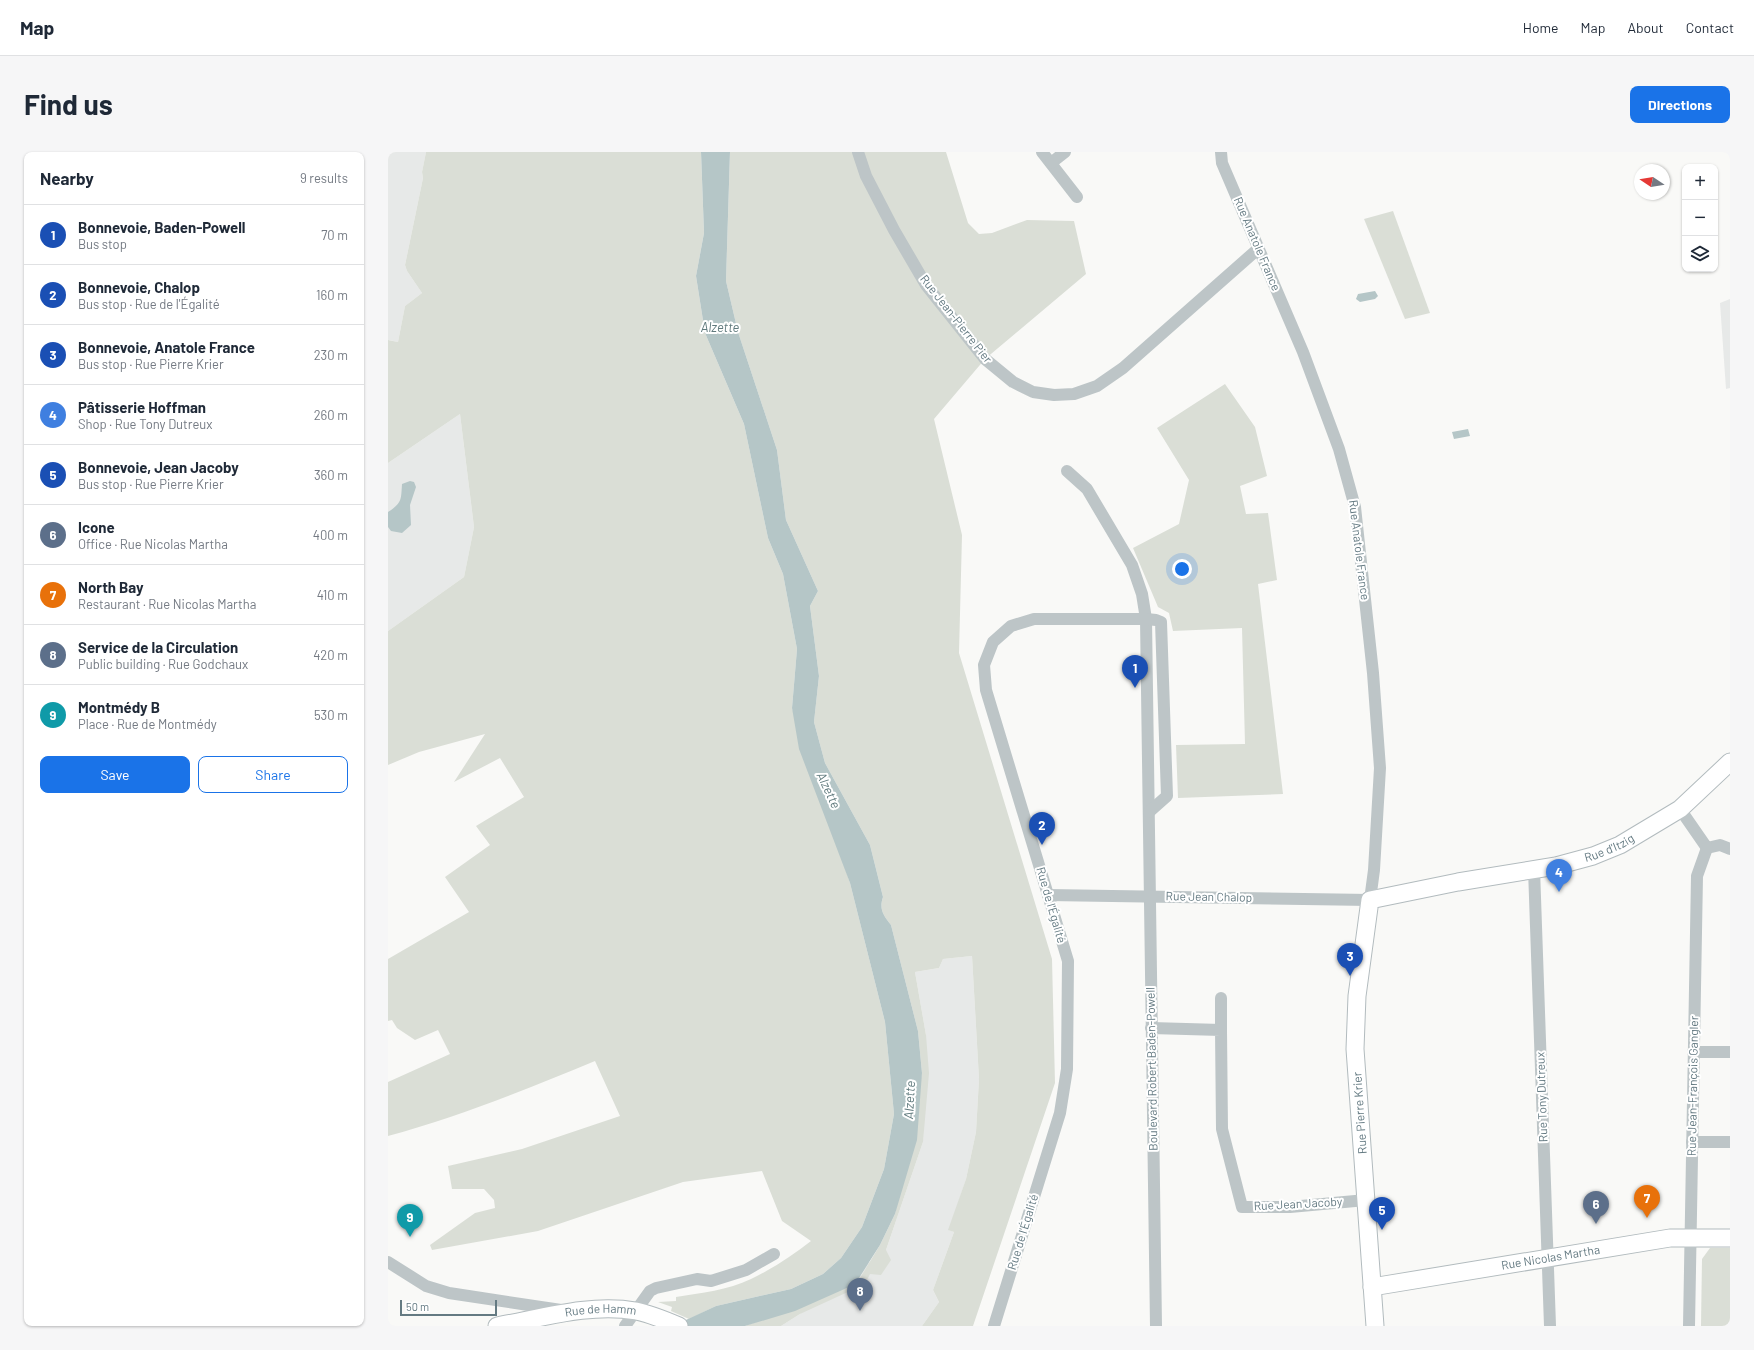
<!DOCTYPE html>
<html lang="en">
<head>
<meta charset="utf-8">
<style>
  :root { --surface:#fff; --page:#f6f6f7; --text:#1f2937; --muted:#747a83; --line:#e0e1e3; --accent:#1a73e8 }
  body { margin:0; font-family:Barlow,sans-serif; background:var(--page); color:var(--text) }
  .controls { position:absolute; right:12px; top:12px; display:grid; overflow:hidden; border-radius:8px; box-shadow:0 1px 3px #0004 }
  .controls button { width:36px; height:36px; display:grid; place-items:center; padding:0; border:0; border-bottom:1px solid var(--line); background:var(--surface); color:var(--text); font:20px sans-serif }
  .compass { position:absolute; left:1246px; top:12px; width:36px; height:36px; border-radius:50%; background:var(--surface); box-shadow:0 1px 3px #0004; rotate:282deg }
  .scale { position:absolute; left:12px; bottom:10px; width:97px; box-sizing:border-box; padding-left:4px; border:2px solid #647a82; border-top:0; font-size:11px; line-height:14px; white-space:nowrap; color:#647a82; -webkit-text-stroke:3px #fff; paint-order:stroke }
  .you { position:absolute; left:794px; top:417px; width:14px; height:14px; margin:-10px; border:3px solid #fff; border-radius:50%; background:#1a73e8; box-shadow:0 0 0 6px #1a73e833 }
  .badge { display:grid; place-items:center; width:26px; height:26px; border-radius:50%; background:var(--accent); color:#fff; font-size:13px; font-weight:700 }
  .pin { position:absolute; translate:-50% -33px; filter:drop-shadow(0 1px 2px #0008) }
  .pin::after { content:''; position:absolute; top:21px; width:14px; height:12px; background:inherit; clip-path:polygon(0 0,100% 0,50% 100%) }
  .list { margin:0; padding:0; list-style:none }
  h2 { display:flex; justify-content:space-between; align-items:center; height:52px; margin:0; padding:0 16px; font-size:17px }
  h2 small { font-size:13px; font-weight:400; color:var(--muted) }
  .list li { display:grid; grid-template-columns:26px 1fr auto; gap:12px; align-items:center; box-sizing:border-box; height:60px; padding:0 16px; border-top:1px solid var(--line) }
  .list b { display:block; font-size:15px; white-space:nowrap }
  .list p { margin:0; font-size:13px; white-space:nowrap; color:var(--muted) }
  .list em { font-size:13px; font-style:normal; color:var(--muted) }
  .actions { display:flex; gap:8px; padding:12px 16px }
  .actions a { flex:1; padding:9px 0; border:1px solid var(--accent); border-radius:8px; text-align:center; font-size:14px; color:var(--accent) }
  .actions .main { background:var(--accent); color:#fff }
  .icon { flex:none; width:22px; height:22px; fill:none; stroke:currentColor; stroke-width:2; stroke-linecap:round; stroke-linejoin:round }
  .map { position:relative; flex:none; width:1342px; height:1174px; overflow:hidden; border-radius:8px }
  header { display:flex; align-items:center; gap:24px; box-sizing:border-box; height:56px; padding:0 20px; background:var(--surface); border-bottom:1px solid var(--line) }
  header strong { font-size:19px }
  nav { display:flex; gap:22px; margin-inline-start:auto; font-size:14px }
  .intro { display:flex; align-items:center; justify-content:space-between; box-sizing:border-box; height:96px; padding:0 24px }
  h1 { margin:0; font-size:28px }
  .button { padding:10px 18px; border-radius:8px; background:var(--accent); color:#fff; font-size:14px; font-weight:700 }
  main { display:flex; gap:24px; padding:0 24px }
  aside { flex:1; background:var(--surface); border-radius:8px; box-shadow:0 1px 3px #0004 }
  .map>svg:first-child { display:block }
  .built { fill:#e7e9e8 }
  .green { fill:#daded6 }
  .water { fill:#b5c6c7 }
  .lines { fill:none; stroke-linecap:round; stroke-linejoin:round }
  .secondary-casing { stroke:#b2bbbe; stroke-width:19 }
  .street { stroke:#bdc5c7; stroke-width:12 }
  .secondary { stroke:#fff; stroke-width:17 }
  .labels { text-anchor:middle; stroke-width:4; stroke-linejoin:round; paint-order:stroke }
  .street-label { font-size:12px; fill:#647a82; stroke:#fff }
  .water-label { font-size:13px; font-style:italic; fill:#5f797c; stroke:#fff }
</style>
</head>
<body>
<header>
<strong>Map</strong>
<nav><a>Home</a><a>Map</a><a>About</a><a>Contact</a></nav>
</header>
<div class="intro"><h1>Find us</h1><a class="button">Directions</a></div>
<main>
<aside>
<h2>Nearby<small>9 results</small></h2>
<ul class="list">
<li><span class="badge" style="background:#1a4fb4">1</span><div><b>Bonnevoie, Baden-Powell</b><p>Bus stop</p></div><em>70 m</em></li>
<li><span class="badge" style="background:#1a4fb4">2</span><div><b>Bonnevoie, Chalop</b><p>Bus stop · Rue de l'Égalité</p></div><em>160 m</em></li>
<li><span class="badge" style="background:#1a4fb4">3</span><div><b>Bonnevoie, Anatole France</b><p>Bus stop · Rue Pierre Krier</p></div><em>230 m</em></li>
<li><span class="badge" style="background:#3f7fe0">4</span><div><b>Pâtisserie Hoffman</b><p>Shop · Rue Tony Dutreux</p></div><em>260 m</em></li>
<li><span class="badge" style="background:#1a4fb4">5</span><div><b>Bonnevoie, Jean Jacoby</b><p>Bus stop · Rue Pierre Krier</p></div><em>360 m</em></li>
<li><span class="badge" style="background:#5c6f8a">6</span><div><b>Icone</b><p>Office · Rue Nicolas Martha</p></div><em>400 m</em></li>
<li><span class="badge" style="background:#e8710a">7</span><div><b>North Bay</b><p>Restaurant · Rue Nicolas Martha</p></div><em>410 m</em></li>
<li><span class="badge" style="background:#5c6f8a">8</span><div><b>Service de la Circulation</b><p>Public building · Rue Godchaux</p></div><em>420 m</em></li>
<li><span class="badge" style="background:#0f9aa8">9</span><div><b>Montmédy B</b><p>Place · Rue de Montmédy</p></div><em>530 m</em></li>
</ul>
<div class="actions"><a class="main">Save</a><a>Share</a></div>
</aside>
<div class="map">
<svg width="1342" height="1174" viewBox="0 0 1342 1174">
  <rect width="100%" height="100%" fill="#f9f9f7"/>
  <!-- built -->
  <g class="built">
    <path d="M0,0H38L34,20L35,26L17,113L19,119L34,141L17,154L10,190L1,188L0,190Z"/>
    <path d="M1342,147V236L1338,237L1332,151Z"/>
    <path d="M72,262L86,375L76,425L0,479V311Z"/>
    <path d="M584,804L591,927L588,980L578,1027L561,1078L566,1080L545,1138L551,1150L534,1174H393L412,1162L498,1098L535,990L538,883L527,820L551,816L555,807Z"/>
  </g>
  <!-- green -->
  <g class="green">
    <path d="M38,0H313L316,81L308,124L317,181L356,272L380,386L395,422L409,497L404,556L462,731L497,870L506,962L496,1017L474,1075L453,1106L435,1122L403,1137L328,1154L301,1167L283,1159L284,1155L270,1150L288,1149V1145C313,1141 340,1138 363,1127C384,1117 405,1103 423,1089L394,1069L374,1019L295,1030L150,1079L44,1098L42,1093L87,1061L107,1056L106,1048L96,1037H64L60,1014L134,997L232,964L207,909C139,937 71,965 0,984V930L62,902L50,878L27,888L9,876L4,868L0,869V807L81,760L57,725L102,693L88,674L136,645L112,606L66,630L97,582L31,600L0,613V479L76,425L86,375L72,262L0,311V188L10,190L17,154L34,141L19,119L17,113L35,26L34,20Z"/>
    <path d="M342,0H558L580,71L591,82L604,81L639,68L686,69L698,122L597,207L546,267L574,383L571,501L664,807L667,931L585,1174H534L551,1150L545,1138L566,1080L560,1078L578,1027L588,980L591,927L584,804L555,807L551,816L527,820L538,883L541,921L535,990L498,1098L503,1108L493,1123L482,1122L479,1128L462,1139L412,1162L393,1174H357L461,1135L472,1126L492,1093L507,1062L534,921L530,879L503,773C495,763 491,757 495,745L482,693L437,611L426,570L431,524L422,454L430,439L398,368L389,298L350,180L338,129Z"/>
    <path d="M1005,59L1042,161L1017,167L976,67Z"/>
    <path d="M837,232L867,275L879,324L852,334L858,362L880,361L889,428L870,432L895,642L790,646L788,593L857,592L854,476L785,479L781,461L770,455L745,396L791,372L801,328L769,276Z"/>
    <path d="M1322,1096H1342V1174H1313L1314,1107Z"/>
  </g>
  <!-- water -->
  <g class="water">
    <path d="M313,0H342L338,129L350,180L389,298L398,368L430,439L422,454L431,524L426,570L437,611L482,693L495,745C491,757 495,763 503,773L530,879L534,921L529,988L507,1062L492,1093L471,1126L461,1135L407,1159L357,1174H285L328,1154L403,1137L435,1122L453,1106L474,1075L496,1017L506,962L497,870L462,731L411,597L404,556L409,497L395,422L380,386L356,272L317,181L308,124L316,81Z"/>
    <path d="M987,139L990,144L987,147L972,150L968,147L970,142Z"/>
    <path d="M1080,277L1082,284L1066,287L1064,280Z"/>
    <path d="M22,329L26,330L28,335L22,353L23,373L14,381L3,379L0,375V360C14,351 13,348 14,332Z"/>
  </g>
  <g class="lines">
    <defs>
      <g id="secondary">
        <path id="s1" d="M984,1135L1282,1086H1342"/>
        <path id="s2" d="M109,1174C154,1166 202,1151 248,1159C263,1162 277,1168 291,1174"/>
        <path id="s3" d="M987,1174L967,897L969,844L982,748L1070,730L1168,714L1205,704L1232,693L1292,657L1342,610"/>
      </g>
    </defs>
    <!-- secondary casing -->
    <use href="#secondary" class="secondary-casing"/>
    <!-- street -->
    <g class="street">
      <path d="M470,0L478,24L506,78L538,133L597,207L625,230L645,240L666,243L686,242L709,234L735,216L871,96"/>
      <path d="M654,0L689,45"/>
      <path d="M663,11L677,0"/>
      <path d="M679,319L699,337L744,413L754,442L758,467L768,1174"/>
      <path d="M1292,657L1319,696L1332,693L1342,697"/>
      <path d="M1146,717L1162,1174"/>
      <path d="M660,743L982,748L986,718L992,616L985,521L967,355L951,297L915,200L834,11L833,0"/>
      <path d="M833,846V878"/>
      <path d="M763,876L833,878L834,977L854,1055H902L978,1048"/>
      <path d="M1305,900H1342"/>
      <path d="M1304,990H1342"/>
      <path d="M0,1110L38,1134L61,1141L173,1158"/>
      <path d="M237,1174L262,1139L268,1136L309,1127L323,1129L358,1118L386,1102"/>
      <path d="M606,1174L672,961L679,917L680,809L598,538L596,513L605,490L623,474L646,467H758L768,468L773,470L779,644L761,660"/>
      <path d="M1301,1174L1309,724L1319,696"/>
    </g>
    <!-- secondary -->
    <use href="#secondary" class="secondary"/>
  </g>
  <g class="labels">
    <!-- street labels -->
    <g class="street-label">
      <text transform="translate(869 92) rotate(67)" y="4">Rue Anatole France</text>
      <text transform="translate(568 167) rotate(52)" y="4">Rue Jean-Pierre Pier</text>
      <text transform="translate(971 398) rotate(83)" y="4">Rue Anatole France</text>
      <text dy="4" stroke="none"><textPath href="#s3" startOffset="673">Rue d'Itzig</textPath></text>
      <text transform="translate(821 745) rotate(1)" y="4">Rue Jean Chalop</text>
      <text transform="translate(663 753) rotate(74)" y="4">Rue de l'Égalité</text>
      <text transform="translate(764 917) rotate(-91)" y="4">Boulevard Robert Baden-Powell</text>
      <text transform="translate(1305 934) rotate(-89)" y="4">Rue Jean-François Gangler</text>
      <text transform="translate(1154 945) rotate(-92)" y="4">Rue Tony Dutreux</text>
      <text transform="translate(972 961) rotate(-94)" y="4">Rue Pierre Krier</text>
      <text transform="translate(910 1052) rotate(-3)" y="4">Rue Jean Jacoby</text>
      <text transform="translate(635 1080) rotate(-73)" y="4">Rue de l'Égalité</text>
      <text dy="4" stroke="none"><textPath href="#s1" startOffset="181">Rue Nicolas Martha</textPath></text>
      <text dy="4" stroke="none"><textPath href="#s2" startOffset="105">Rue de Hamm</textPath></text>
    </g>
    <!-- water labels -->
    <g class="water-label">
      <text x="332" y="180">Alzette</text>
      <text transform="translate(441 638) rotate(65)" y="5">Alzette</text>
      <text transform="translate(521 948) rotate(-87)" y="5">Alzette</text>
    </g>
  </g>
</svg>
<div class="controls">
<button>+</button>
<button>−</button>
<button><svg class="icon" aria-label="layers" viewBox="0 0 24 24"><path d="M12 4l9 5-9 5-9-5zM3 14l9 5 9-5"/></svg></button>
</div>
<svg class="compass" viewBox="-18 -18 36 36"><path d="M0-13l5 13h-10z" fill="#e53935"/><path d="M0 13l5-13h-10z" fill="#747a83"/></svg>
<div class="scale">50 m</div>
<div class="you"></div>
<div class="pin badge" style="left:747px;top:536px;background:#1a4fb4">1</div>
<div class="pin badge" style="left:654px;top:693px;background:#1a4fb4">2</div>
<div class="pin badge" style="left:962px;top:824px;background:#1a4fb4">3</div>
<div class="pin badge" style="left:1171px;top:740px;background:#3f7fe0">4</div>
<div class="pin badge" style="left:994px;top:1078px;background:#1a4fb4">5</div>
<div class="pin badge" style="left:1208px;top:1072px;background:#5c6f8a">6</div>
<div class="pin badge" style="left:1259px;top:1066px;background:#e8710a">7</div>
<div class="pin badge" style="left:472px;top:1159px;background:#5c6f8a">8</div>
<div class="pin badge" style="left:22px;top:1085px;background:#0f9aa8">9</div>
</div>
</main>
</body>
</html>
